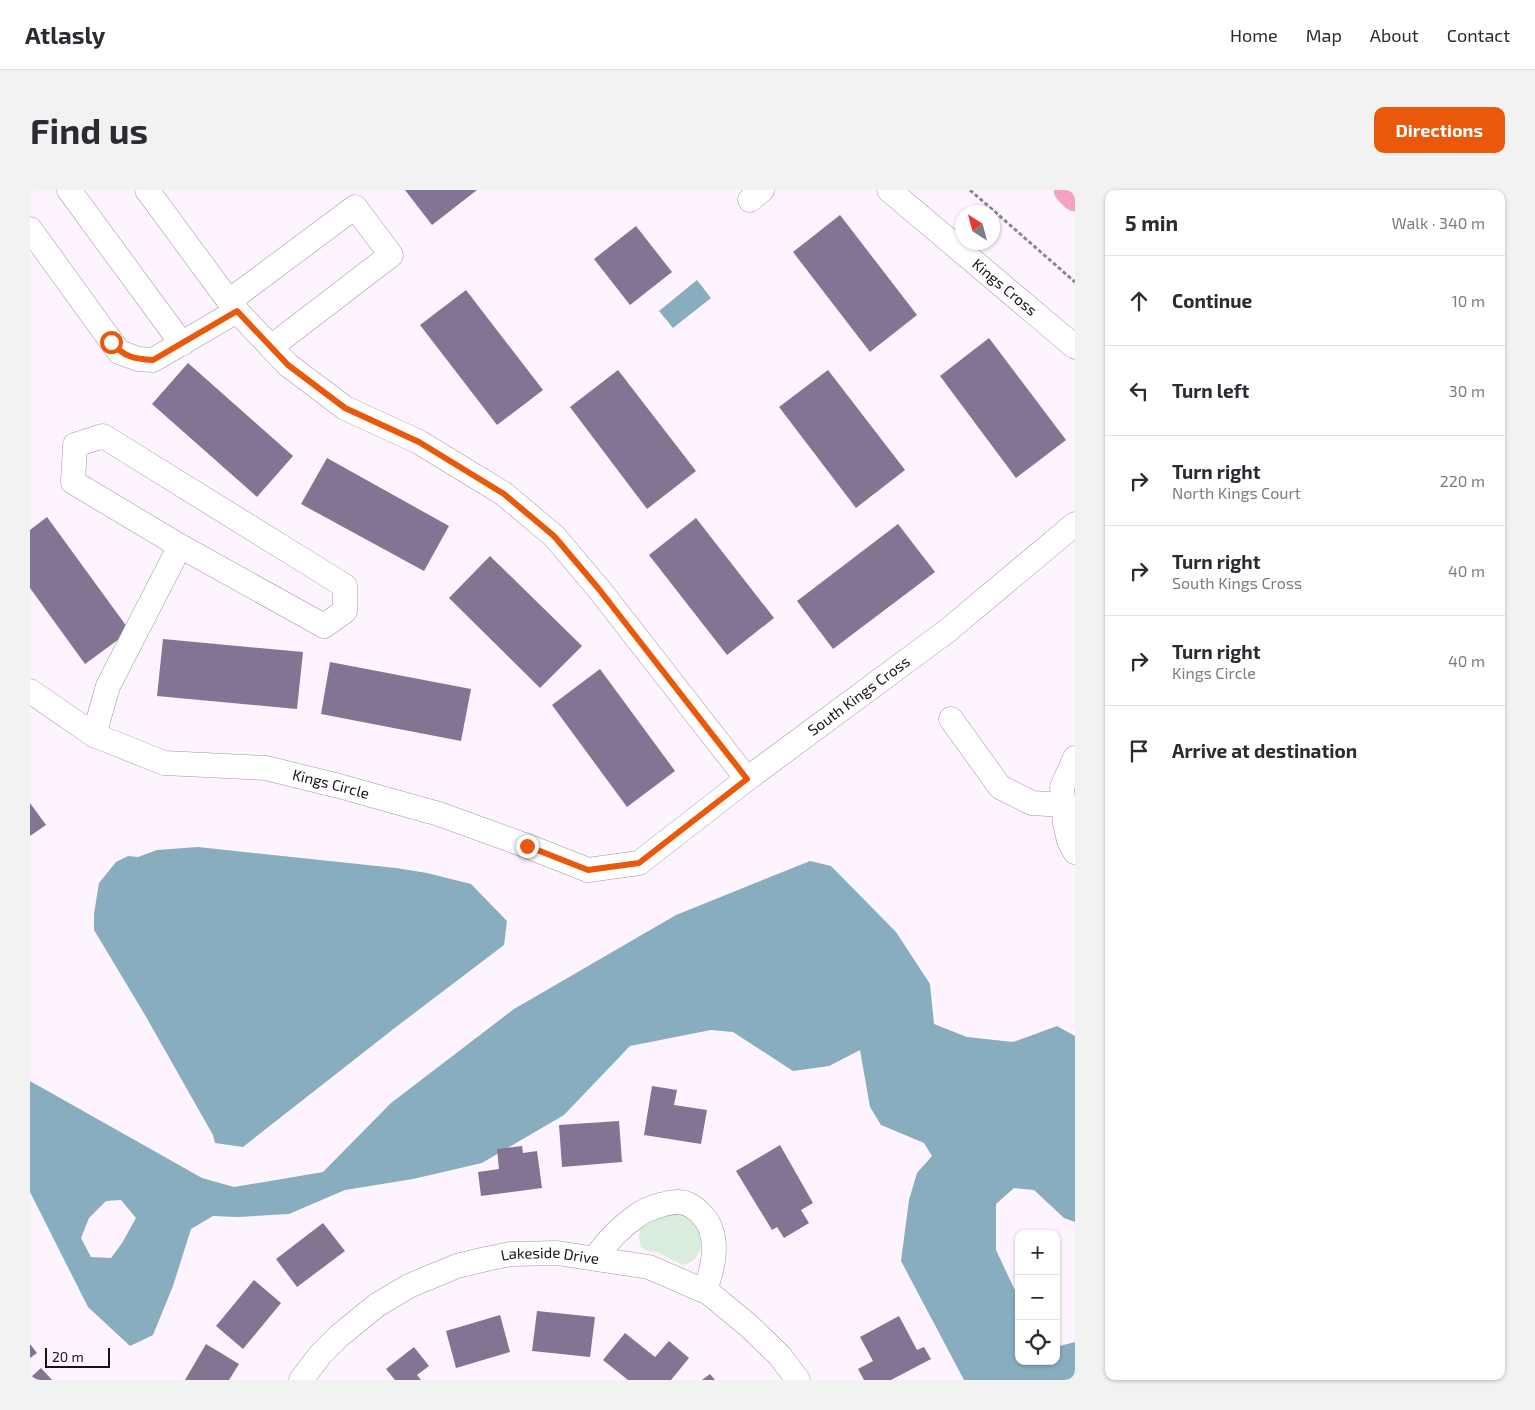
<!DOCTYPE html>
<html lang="en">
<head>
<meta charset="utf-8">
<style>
  :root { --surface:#fff; --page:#f2f2f3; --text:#2b2b33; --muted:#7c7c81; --line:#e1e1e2; --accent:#ea580c }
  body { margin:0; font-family:"Exo 2",sans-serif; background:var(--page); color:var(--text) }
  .controls { position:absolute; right:15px; bottom:15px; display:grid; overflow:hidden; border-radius:10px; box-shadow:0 1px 4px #0004 }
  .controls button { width:45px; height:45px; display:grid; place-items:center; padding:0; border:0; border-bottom:1px solid var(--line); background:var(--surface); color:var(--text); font:25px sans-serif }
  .compass { position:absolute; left:925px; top:15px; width:45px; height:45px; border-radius:50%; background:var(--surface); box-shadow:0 1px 4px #0004; rotate:324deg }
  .scale { position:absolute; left:15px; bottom:12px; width:65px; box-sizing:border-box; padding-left:5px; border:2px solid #171117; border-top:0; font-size:14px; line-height:18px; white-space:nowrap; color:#171117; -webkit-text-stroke:4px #fef4ff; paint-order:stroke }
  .stop { position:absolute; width:15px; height:15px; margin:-11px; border:4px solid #ea580c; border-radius:50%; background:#fff }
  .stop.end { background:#ea580c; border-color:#fff; box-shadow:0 1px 5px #0008 }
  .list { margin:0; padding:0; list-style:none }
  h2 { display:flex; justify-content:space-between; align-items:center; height:65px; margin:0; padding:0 20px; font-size:21px }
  h2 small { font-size:16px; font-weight:400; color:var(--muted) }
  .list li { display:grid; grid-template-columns:32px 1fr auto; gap:15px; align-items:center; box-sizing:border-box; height:90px; padding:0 20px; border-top:1px solid var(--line) }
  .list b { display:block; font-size:19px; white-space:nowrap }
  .list p { margin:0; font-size:16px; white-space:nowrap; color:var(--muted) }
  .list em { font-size:16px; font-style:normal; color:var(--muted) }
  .icon { flex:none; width:28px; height:28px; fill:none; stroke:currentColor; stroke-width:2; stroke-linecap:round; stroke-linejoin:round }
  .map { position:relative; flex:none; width:1045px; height:1190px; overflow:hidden; border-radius:10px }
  header { display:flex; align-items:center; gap:30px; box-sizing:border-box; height:70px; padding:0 25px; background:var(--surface); border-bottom:1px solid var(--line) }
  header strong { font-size:24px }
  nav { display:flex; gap:28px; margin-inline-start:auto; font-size:18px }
  .intro { display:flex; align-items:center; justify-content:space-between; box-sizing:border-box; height:120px; padding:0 30px }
  h1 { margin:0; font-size:35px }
  .button { padding:12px 22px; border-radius:10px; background:var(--accent); color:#fff; font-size:18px; font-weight:700 }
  main { display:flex; gap:30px; padding:0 30px }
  aside { flex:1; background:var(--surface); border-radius:10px; box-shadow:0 1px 4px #0004 }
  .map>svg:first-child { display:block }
  .green { fill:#daeddc }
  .water { fill:#88adbe; fill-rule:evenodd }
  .building { fill:#827492 }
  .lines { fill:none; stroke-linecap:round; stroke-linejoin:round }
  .minor-casing { stroke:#a494a4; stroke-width:25 }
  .major-casing { stroke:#dad9da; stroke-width:29 }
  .path { stroke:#8e868f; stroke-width:3; stroke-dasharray:4 2.5; stroke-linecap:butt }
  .minor { stroke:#fff; stroke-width:24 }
  .major { stroke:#f4a2bf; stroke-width:28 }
  .route { stroke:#ea580c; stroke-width:6 }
  .labels { text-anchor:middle; stroke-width:4.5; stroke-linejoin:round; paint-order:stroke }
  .street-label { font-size:15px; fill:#171117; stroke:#fef4ff }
</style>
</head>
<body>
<header>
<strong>Atlasly</strong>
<nav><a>Home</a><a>Map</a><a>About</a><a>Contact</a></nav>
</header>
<div class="intro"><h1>Find us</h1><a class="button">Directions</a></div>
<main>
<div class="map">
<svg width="1045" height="1190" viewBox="0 0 1045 1190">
  <rect width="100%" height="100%" fill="#fef4ff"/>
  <!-- green -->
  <path class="green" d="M650,1023C656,1026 662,1030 666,1036C675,1051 672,1071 653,1075L627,1062L617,1061L611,1057C607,1045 609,1039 617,1029Z"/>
  <!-- water -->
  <g class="water">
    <path d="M667,90L681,108L643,138L629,121Z"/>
    <path d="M168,657L366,678L397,683L441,694L477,731L474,755L366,837L213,957L185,953L183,945L115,825L64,740V724L69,693L86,672L98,666L108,667L127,660Z"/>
    <path d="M780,671L801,676L866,742L900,794L904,834L937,847L983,852L1027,836L1045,846V1032L1034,1028L1004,1000L984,998L966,1014V1060L989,1109V1171H1026V1157L1045,1152V1190H934L871,1071L879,1010L887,983L902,966L894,953L851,935L840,917L830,860L799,876L763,881L703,842L681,840L600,856L534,925L452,973L383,989L315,1000L259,1024L208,1027L183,1026L161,1039L143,1096L123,1145L100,1156L58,1117L0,1002V891L172,988L204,997L293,982L361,913L484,819L646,725ZM91,1010L106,1028L92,1053L81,1068L61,1067L51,1048L59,1028L76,1011Z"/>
  </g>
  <!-- building -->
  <g class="building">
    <path d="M375,0H447L402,35Z"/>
    <path d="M810,25L887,125L840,162L763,62Z"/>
    <path d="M606,36L642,82L600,115L564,69Z"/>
    <path d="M436,100L513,200L467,235L390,135Z"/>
    <path d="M959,148L1036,250L986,288L910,186Z"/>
    <path d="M158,173L263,266L227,307L122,214Z"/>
    <path d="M588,180L666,281L617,319L540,217Z"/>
    <path d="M798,180L875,280L826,318L749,217Z"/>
    <path d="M297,268L419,336L394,381L271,314Z"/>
    <path d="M17,327L100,441L55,474L0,398V340Z"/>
    <path d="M666,328L744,428L697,465L619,365Z"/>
    <path d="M868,334L905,382L803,459L767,411Z"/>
    <path d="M460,366L552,456L510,498L419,408Z"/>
    <path d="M133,449L273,462L267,519L127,506Z"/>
    <path d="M300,472L441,499L431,551L291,524Z"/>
    <path d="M570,479L645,581L597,617L522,515Z"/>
    <path d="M0,613L16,635L0,646Z"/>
    <path d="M622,896L647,900L644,915L677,920L671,954L614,945Z"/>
    <path d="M589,931L592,972L532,977L529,935Z"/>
    <path d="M750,955L783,1013L771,1020L779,1033L754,1048L747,1037L742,1040L706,981Z"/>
    <path d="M492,956L493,963L507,961L512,998L451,1006L448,982L469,979L467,959Z"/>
    <path d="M293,1033L315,1061L267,1097L246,1069Z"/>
    <path d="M224,1090L251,1113L213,1159L186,1136Z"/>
    <path d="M507,1121L565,1127L560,1167L502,1161Z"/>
    <path d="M470,1125L480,1162L426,1178L416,1141Z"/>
    <path d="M869,1126L887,1160L894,1157L901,1169L861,1190H834L828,1179L843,1171L830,1147Z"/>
    <path d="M595,1143L625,1167L639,1151L659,1168L641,1190H598L573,1170Z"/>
    <path d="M0,1154L7,1163L0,1168Z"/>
    <path d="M176,1154L209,1174L199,1190H155Z"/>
    <path d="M384,1157L399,1176L387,1185L391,1190H365L356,1179Z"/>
    <path d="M11,1178L22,1190H0V1188Z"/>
    <path d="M680,1184L685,1190H672Z"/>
  </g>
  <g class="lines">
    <defs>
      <g id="minor">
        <path d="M39,0L152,154"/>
        <path d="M117,0L204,118L258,175L315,218L389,252L474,304L524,346L568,398L717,589"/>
        <path id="s1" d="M859,0L1045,157"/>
        <path d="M720,10L732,0"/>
        <path d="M0,39L89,162L108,169L123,170L207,121"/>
        <path d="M199,111L325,17L361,65L241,157"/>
        <path id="s2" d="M0,501L64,545L134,573L236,578L309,596L409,624L497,656L558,680L609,673L717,589L917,441L1045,334"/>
        <path d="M921,529L970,597L1002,613L1033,615"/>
        <path d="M64,545L78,496L150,356L294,436L315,421V396L73,246L45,255L43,292L150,356"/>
        <path d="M1045,568L1032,597L1035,633L1039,651L1045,662"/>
        <path d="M565,1068C577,1051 590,1037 608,1025C617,1018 645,1009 655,1013C666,1017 678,1029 681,1040C688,1060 681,1083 675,1101"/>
        <path id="s3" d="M271,1190L290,1165L309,1146L347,1115L379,1096L427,1076L456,1069L481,1064L527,1063L619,1077L679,1103L719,1136L750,1166L768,1190"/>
      </g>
      <path id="major" d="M1038,0L1045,7"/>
    </defs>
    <!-- minor casing -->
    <use href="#minor" class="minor-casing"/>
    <!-- major casing -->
    <use href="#major" class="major-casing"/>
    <!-- path -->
    <path class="path" d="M940,0L1045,92"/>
    <!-- minor -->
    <use href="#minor" class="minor"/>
    <!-- major -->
    <use href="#major" class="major"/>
  </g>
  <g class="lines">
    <!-- route -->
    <path class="route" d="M81,152C94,167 104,169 123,170L207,121L258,175L315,218L389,252L474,304L524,346L568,398L717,589L609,673L558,680L497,656"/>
  </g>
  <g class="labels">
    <!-- street labels -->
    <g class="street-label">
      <text dy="5" stroke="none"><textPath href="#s1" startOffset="151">Kings Cross</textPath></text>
      <text dy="5" stroke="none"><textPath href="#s2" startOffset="921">South Kings Cross</textPath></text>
      <text dy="5" stroke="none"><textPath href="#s2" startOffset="322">Kings Circle</textPath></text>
      <text dy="5" stroke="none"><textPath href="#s3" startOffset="291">Lakeside Drive</textPath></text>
    </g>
  </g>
</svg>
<div class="controls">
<button>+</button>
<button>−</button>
<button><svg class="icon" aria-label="locate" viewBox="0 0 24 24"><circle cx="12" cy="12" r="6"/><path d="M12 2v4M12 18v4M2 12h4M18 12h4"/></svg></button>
</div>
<svg class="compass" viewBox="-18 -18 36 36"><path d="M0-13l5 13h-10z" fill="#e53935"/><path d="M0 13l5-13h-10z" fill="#7c7c81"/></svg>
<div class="scale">20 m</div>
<div class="stop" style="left:81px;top:152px"></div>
<div class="stop end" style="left:497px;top:656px"></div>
</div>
<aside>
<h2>5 min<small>Walk · 340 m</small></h2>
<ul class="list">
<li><svg class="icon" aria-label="ahead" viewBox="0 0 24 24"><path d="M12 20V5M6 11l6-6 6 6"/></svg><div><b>Continue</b></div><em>10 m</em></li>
<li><svg class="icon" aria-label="left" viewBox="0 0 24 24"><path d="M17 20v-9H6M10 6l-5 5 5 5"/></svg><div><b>Turn left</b></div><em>30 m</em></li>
<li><svg class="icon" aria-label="right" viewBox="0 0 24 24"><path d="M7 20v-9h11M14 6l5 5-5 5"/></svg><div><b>Turn right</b><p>North Kings Court</p></div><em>220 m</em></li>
<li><svg class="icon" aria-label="right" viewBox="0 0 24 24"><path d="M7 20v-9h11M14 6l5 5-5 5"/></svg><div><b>Turn right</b><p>South Kings Cross</p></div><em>40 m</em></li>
<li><svg class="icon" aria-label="right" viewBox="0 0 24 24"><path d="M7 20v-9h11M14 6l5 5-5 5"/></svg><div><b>Turn right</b><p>Kings Circle</p></div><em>40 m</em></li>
<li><svg class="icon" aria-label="arrive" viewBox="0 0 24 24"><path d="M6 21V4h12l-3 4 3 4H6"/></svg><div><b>Arrive at destination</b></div></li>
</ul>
</aside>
</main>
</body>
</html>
